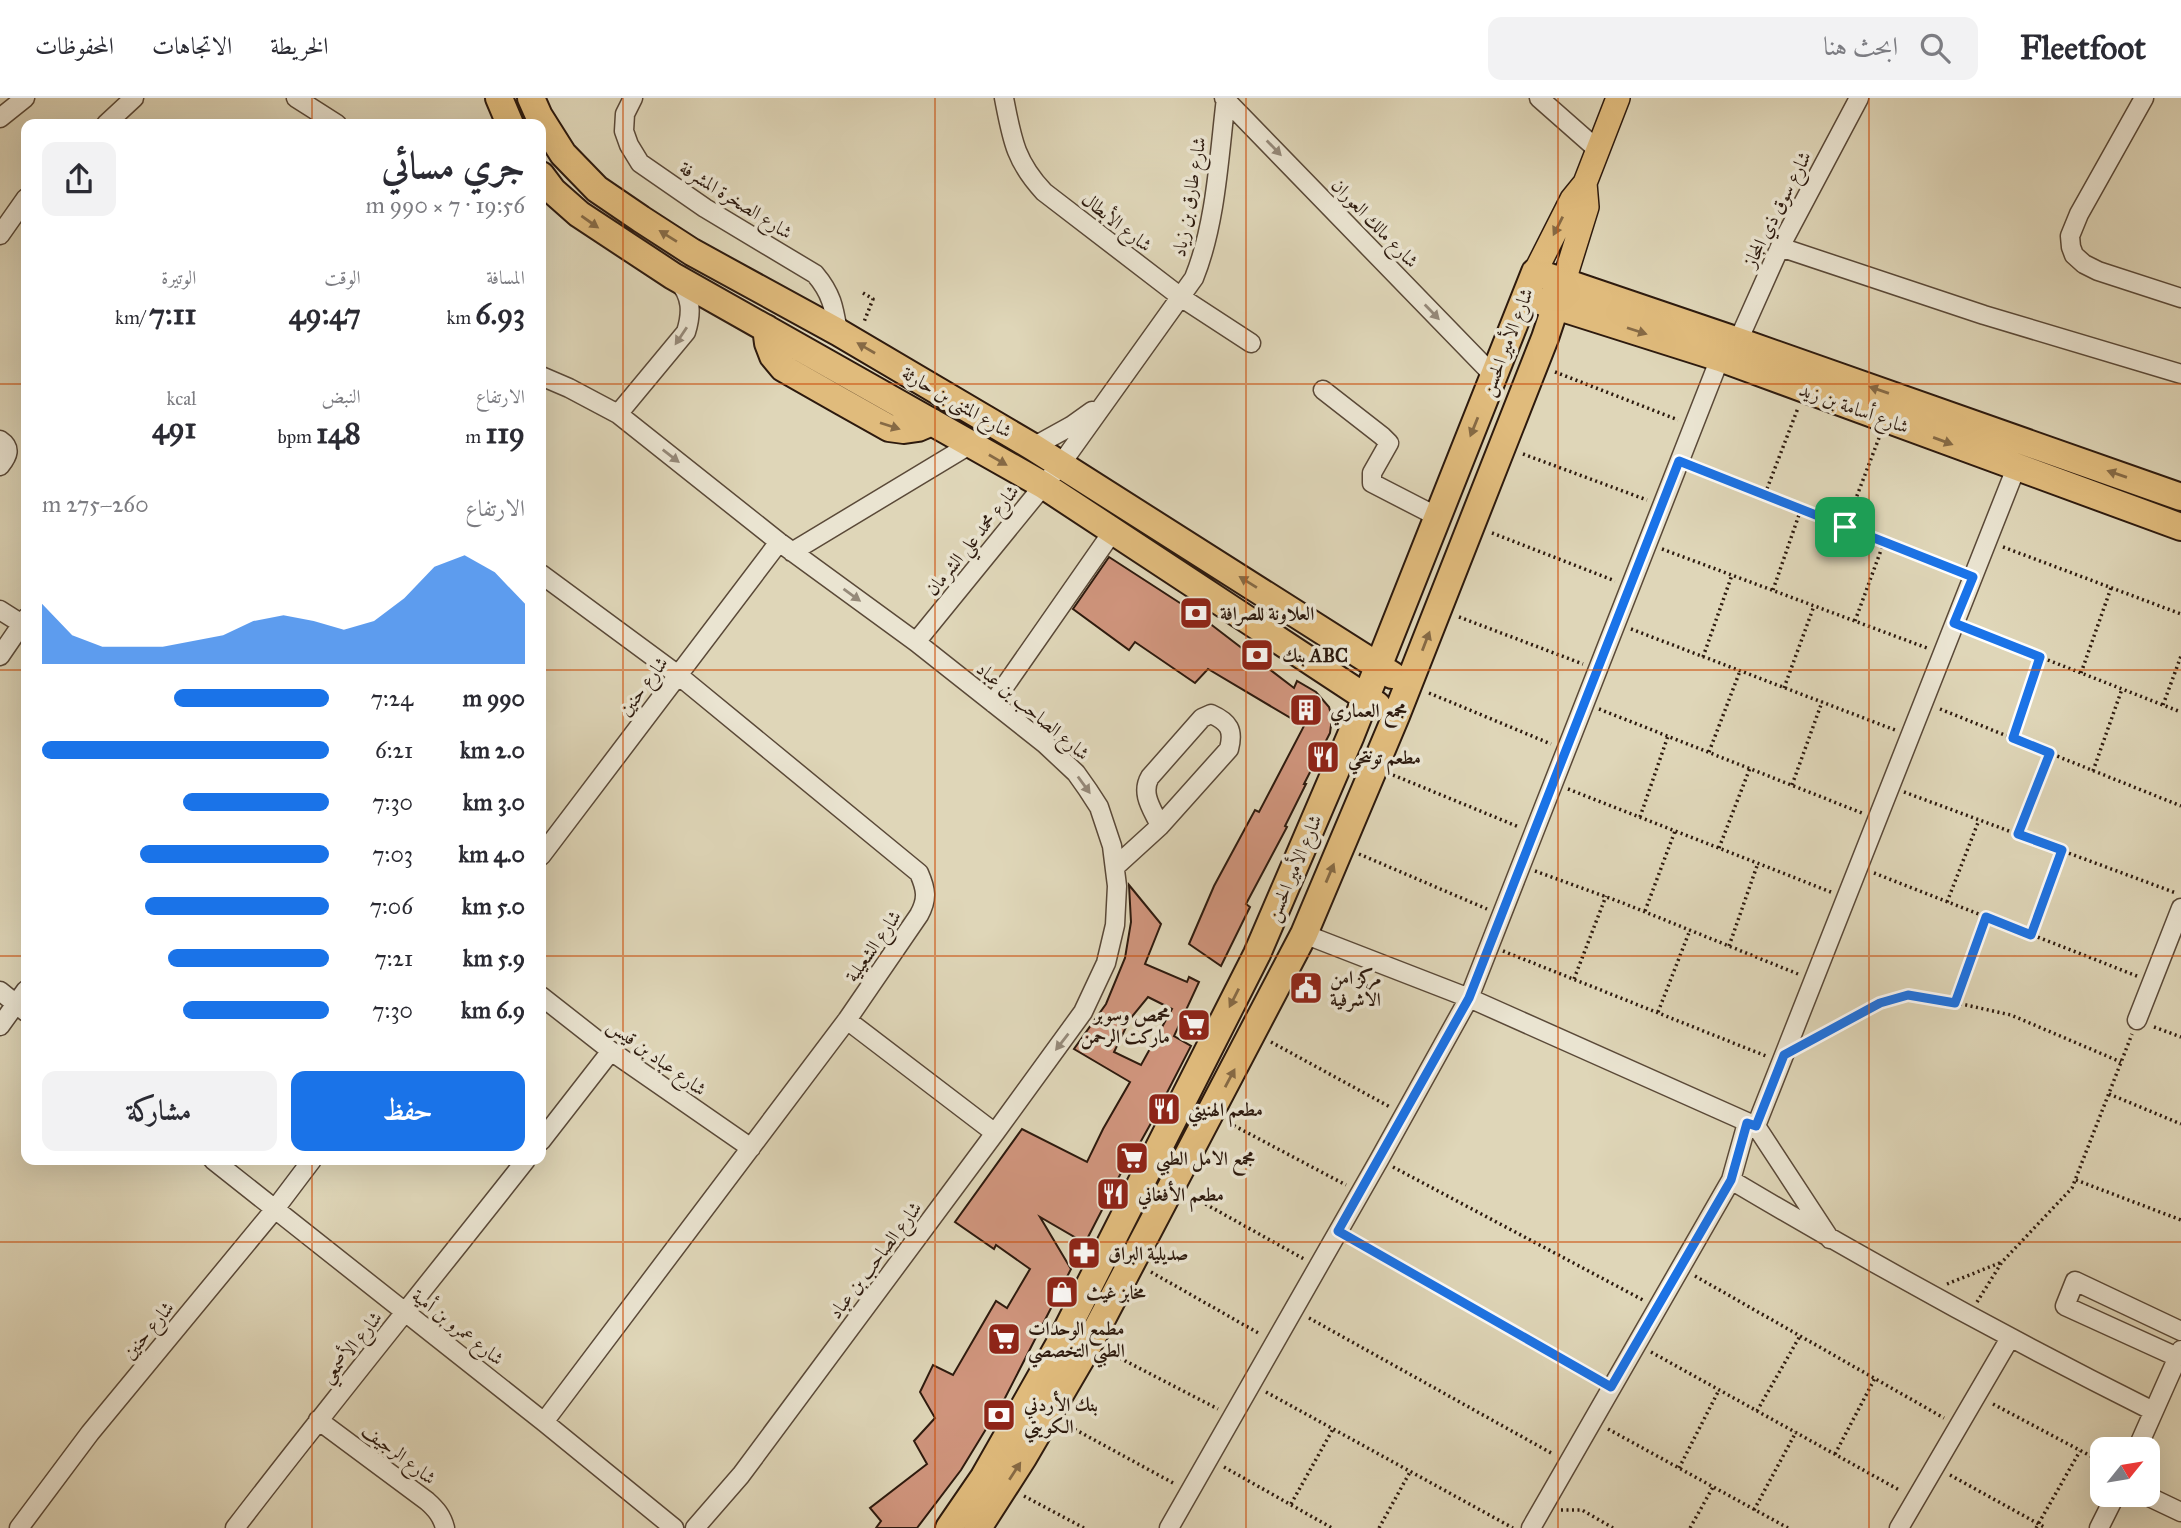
<!DOCTYPE html>
<html lang="ar">
<meta charset="utf-8">
<style>
body{margin:0;font-family:"IM FELL Great Primer",Amiri,serif;background:#f2f2f3;color:#2b2b33;direction:rtl;height:100vh;display:flex;flex-direction:column;font-size:26px;white-space:nowrap}
*{box-sizing:border-box;margin:0}
p{font-size:23px;color:#7c7c81}
.icon{flex:none;width:38px;height:38px;fill:none;stroke:currentColor;stroke-width:2;stroke-linecap:round;stroke-linejoin:round}
.map{position:relative;flex:1;overflow:hidden;direction:ltr}
.side{position:absolute;left:21px;top:21px;width:525px;height:1046px;display:flex;flex-direction:column;background:#fff;border-radius:14px;box-shadow:0 7px 28px #0002;direction:rtl}
.side>*{flex:none}
.needle{width:46px;rotate:60deg}
.tools{position:absolute;left:2090px;top:1339px;display:grid;gap:14px}
.tools a{display:grid;place-items:center;width:70px;height:70px;border-radius:14px;background:#fff;box-shadow:0 7px 28px #0002;font-size:35px}
.pin{position:absolute;display:grid;place-items:center;width:60px;height:60px;color:#fff;margin:-30px;border-radius:14px;box-shadow:0 4px 10px #0006}
.round{display:grid;place-items:center;flex:none;width:74px;height:74px;border-radius:14px;background:#f2f2f3}
.headline{display:flex;align-items:center;justify-content:space-between;height:119px;padding:0 21px}
h1{font-size:38px;font-weight:700;line-height:52px}
.metrics{display:grid;grid-template-columns:repeat(3,1fr);gap:10px;height:119px;padding:7px 21px}
.metrics div{display:grid;align-content:center}
.metrics b{font-size:30px;font-weight:700}
.metrics small{font-size:19px;font-weight:400}
.metrics p{font-size:19px}
.chart{height:196px;padding:14px 21px}
.chart p{display:flex;justify-content:space-between}
.chart svg{width:100%;height:126px;margin-top:7px;fill:#1a73e8;opacity:.7}
.cta{display:flex;gap:14px;margin-top:auto;padding:14px 21px}
.cta a{flex:1;height:80px;border-radius:14px;background:#1a73e8;color:#fff;font-size:28px;font-weight:700;line-height:80px;text-align:center}
.cta a+a{background:#f2f2f3;color:#2b2b33}
ul{padding:0 21px;list-style:none;font-size:23px}
li{display:grid;grid-template-columns:112px 84px 1fr;align-items:center;height:52px}
li i{height:18px;border-radius:9px;background:#1a73e8}
header{display:flex;align-items:center;gap:42px;box-sizing:border-box;height:98px;padding:0 35px;background:#fff;border-bottom:2px solid #e1e1e2}
header strong{font-size:33px}
nav{display:flex;gap:38px;margin-inline-start:auto;font-size:24px}
.search{width:490px;height:63px;background:#f2f2f3;display:flex;align-items:center;gap:18px;box-sizing:border-box;padding:0 24px;border-radius:14px;color:#7c7c81;font-size:26px}
.map>svg:first-child{display:block}
.building{fill:#d0957d;stroke:#2d1a0e;stroke-width:2;fill-rule:evenodd}
.lines{fill:none;stroke-linecap:round;stroke-linejoin:round}
.minor-casing{stroke:#5a4938;stroke-width:21}
.major-casing{stroke:#2d1a0e;stroke-width:26}
.highway-casing{stroke:#2d1a0e;stroke-width:30}
.path{stroke:#2d1a0e;stroke-width:3.5;stroke-dasharray:2 3.5;stroke-linecap:butt}
.minor{stroke:#eae4d1;stroke-width:18}
.major{stroke:#e0bb7c;stroke-width:23}
.highway{stroke:#e0bb7c;stroke-width:26}
.oneway{fill:#958979}
.oneway2{fill:#866a45}
.route-casing{stroke:#fff;stroke-width:14}
.route{stroke:#1a73e8;stroke-width:9}
.grid{fill:none;stroke:#cc500c;stroke-width:2;stroke-opacity:0.55}
.labels{text-anchor:middle;dominant-baseline:central;stroke-width:7;stroke-linejoin:round;paint-order:stroke}
.street-label{font-size:19px;fill:#2d1a0e;stroke:#eae4d1}
.poi-label{font-size:19px;font-weight:bold;fill:#2d1a0e;stroke:#eae4d1;text-anchor:start}
</style>
<header>
<strong>Fleetfoot</strong>
<div class="search"><svg class="icon" aria-label="search" viewBox="0 0 24 24"><circle cx="10" cy="10" r="6"/><path d="M15 15l6 6"/></svg>ابحث هنا</div>
<nav><a>الخريطة</a><a>الاتجاهات</a><a>المحفوظات</a></nav>
</header>
<div class="map">
<svg width="2181" height="1430" viewBox="0 0 2181 1430">
<rect width="100%" height="100%" fill="#dfd6b8"/>
<filter id="stains"><feTurbulence type="fractalNoise" baseFrequency=".00286" numOctaves="4"/><feColorMatrix values="0 0 0 0 .2 0 0 0 0 .09 0 0 0 0 .02 0 0 0 .5 -.17"/></filter>
<radialGradient id="worn" r=".72"><stop offset=".6" stop-color="#630" stop-opacity="0"/><stop offset="1" stop-color="#630" stop-opacity=".3"/></radialGradient>
<!-- building -->
<path class="building" d="M1109 459 1200 518 1294 590 1297 583 1316 594 1329 609 1332 620 1330 635 1304 686H1306L1285 728 1287 729 1246 806 1250 809 1221 868 1189 846 1214 788 1255 712 1259 714 1304 628 1208 571 1195 585 1135 544 1129 552 1073 511Z
M1129 787 1161 826 1145 866 1187 884 1189 879 1199 884 1174 938 1191 948 1155 1018 1126 1070 1124 1069 1085 1145 1040 1119 1071 1171 1005 1300 961 1372 917 1430H876L881 1423 870 1410 927 1366 914 1343 935 1320 920 1294 933 1267 953 1277 996 1203 1007 1210 1030 1171 996 1147 994 1151 955 1124 1022 1031 1087 1064 1103 1031 1130 984 1074 951 1106 906 1125 860 1131 824ZM1148 899 1172 911 1141 967 1114 954 1130 921Z"/>
<g class="lines">
<defs>
<path id="minor" d="M296 0 337 26
M633 0 625 16 624 33 629 47 640 65 705 110 815 176C832 196 834 210 838 234
M1004 0C1012 41 1015 63 1044 94L1182 200 1251 245
M1224 0 1494 278
M1539 0 1598 52
M2144 0 2079 116 2070 138 2071 149 2074 157 2084 166 2098 173 2181 200
M0 20 25 0
M106 26 134 0
M0 137 26 100
M1780 149 1984 217 2181 276
M1738 243 1780 149 1859 0
M541 278 569 290 618 316 779 444 916 544 1045 646 1076 675 1088 692 1099 709 1112 748 1117 788 1115 827 1106 865 1083 914 995 1035 741 1377 695 1430
M1323 292 1382 338 1389 345 1372 375V385L1438 419
M618 316 686 234C692 215 692 198 678 183
M0 342C12 350 8 358 0 368
M1033 349 1071 328 1092 313
M792 454 971 346
M541 476 678 577 919 775C926 791 928 801 919 817L847 922 544 1324
M0 512 22 526
M916 544 1061 366 1194 180C1216 126 1219 58 1226 0
M0 558 26 520
M993 605 1113 433
M541 758 779 444
M1115 769 1160 728 1229 651C1234 632 1229 624 1211 616L1202 620 1150 679C1140 696 1153 712 1160 728
M1304 836 1469 900 1756 1028 1830 1141
M0 893 26 914
M541 898 611 953 751 1050
M847 922 995 1035
M2137 922 2181 810
M0 928 26 892
M1756 1028 2016 370
M541 1043 611 953
M213 1062 544 1324 674 1430
M1731 1082C1869 1164 2009 1241 2153 1313
M2177 1259 2065 1208 2075 1183 2181 1233
M318 1322 427 1403C436 1411 442 1418 445 1430
M2137 1351 2181 1252
M2143 1396 2181 1414
M19 1430 90 1335 275 1111 312 1062
M235 1430C330 1306 429 1185 526 1062
M1169 1430 1379 1062 1469 900 1720 260
M1531 1430 1731 1082 1747 1025
M1899 1430 2010 1240
M2099 1430 2116 1396"/>
<path id="major" d="M1535 174 1572 101 1585 85 1618 0
M1564 183 1587 109 1585 85"/>
<path id="highway" d="M499 0 510 26
M531 0 539 18 563 56 597 91 641 121 692 154 838 234 1033 349 1392 577
M541 77 553 93 579 116 673 178 1043 387 1377 607
M1540 203 1720 260 2181 429
M766 230 768 245 773 258 783 270 841 303 889 330 904 332 918 330 932 324
M949 1430 984 1379 1060 1245 1257 856 1351 637 1535 174 1738 243 2181 399
M978 1430 1023 1360 1082 1259 1304 836 1396 618 1545 240 1564 183"/>
</defs>
<!-- minor casing -->
<use href="#minor" class="minor-casing"/>
<!-- major casing -->
<use href="#major" class="major-casing"/>
<!-- highway casing -->
<use href="#highway" class="highway-casing"/>
<!-- path -->
<path class="path" d="M863 195 873 201 864 224
M1555 274 1678 322
M1523 356 1647 402
M1695 369 1958 473
M1765 396 1798 310
M1845 429 1879 340
M1492 435 1615 483
M2003 449 2181 516
M1662 451 1927 550
M1773 492 1801 411
M1459 519 1583 566
M1855 523 1884 444
M1631 531 1895 632
M1971 532 2181 614
M1703 559 1732 477
M2081 575 2111 490
M1784 590 1814 508
M1429 595 1551 646
M2163 607 2181 558
M1599 611 1862 715
M1940 611 2181 708
M2013 640 2040 559
M1709 654 1740 573
M2093 673 2122 591
M1393 677 1519 729
M1792 687 1822 604
M1568 691 1831 794
M1904 694 2176 795
M1640 719 1668 638
M2018 736 2050 655
M1719 750 1750 670
M1359 756 1487 811
M1535 773 1623 805 1798 876
M1874 775 2137 878
M1947 804 1979 722
M1645 813 1675 733
M2032 836 2062 753
M1729 848 1758 765
M1503 853 1766 958
M1574 881 1606 798
M1955 905 1986 819
M1658 914 1690 832
M2154 929 2181 939
M1271 944 1390 1009
M1807 945 1879 905 1908 897 1966 907 2011 917 2121 964
M2109 996 2181 1026
M1229 1025 1346 1087
M1393 1069 1643 1202
M2076 1082 2181 1122
M1191 1098 1304 1161
M1351 1140 1597 1281
M1151 1174 1260 1236
M1695 1178 1944 1320
M1947 1186 2002 1164
M1977 1204 2002 1164 2072 1090 2132 936
M1309 1220 1553 1356
M1651 1254 1901 1393
M1110 1255 1218 1311
M1266 1294 1513 1430
M1993 1306 2102 1364
M1757 1313 1800 1238
M1065 1326 1175 1386
M1608 1331 1788 1430
M1835 1356 1875 1280
M1224 1369 1332 1430
M1679 1370 1719 1292
M1950 1377 2046 1430
M1024 1398 1084 1430
M1291 1406 1333 1331
M1561 1412H1582L1613 1430
M1754 1412 1796 1334
M1379 1430 1410 1374
M1690 1430 1713 1389
M2036 1430 2080 1353"/>
<!-- minor -->
<use href="#minor" class="minor"/>
<!-- major -->
<use href="#major" class="major"/>
<!-- highway -->
<use href="#highway" class="highway"/>
</g>
<!-- one-way arrows -->
<defs><path id="oneway-solid" d="M-6-.8H1V-3.2L6.5 0L1 3.2V.8H-6Z" transform="scale(1.75)"/></defs>
<g class="oneway">
<use href="#oneway-solid" transform="translate(1274 50) rotate(46)"/>
<use href="#oneway-solid" transform="translate(1432 214) rotate(46)"/>
<use href="#oneway-solid" transform="translate(681 238) rotate(124)"/>
<use href="#oneway-solid" transform="translate(671 358) rotate(38)"/>
<use href="#oneway-solid" transform="translate(852 497) rotate(36)"/>
<use href="#oneway-solid" transform="translate(1084 687) rotate(54)"/>
<use href="#oneway-solid" transform="translate(1062 944) rotate(128)"/>
</g>
<g class="oneway2">
<use href="#oneway-solid" transform="translate(590 124) rotate(35)"/>
<use href="#oneway-solid" transform="translate(1558 128) rotate(117)"/>
<use href="#oneway-solid" transform="translate(668 138) rotate(-148)"/>
<use href="#oneway-solid" transform="translate(1637 233) rotate(18)"/>
<use href="#oneway-solid" transform="translate(866 250) rotate(-150)"/>
<use href="#oneway-solid" transform="translate(1879 292) rotate(-161)"/>
<use href="#oneway-solid" transform="translate(890 328) rotate(18)"/>
<use href="#oneway-solid" transform="translate(1474 329) rotate(112)"/>
<use href="#oneway-solid" transform="translate(1943 343) rotate(20)"/>
<use href="#oneway-solid" transform="translate(998 362) rotate(30)"/>
<use href="#oneway-solid" transform="translate(2117 376) rotate(-161)"/>
<use href="#oneway-solid" transform="translate(1248 484) rotate(-148)"/>
<use href="#oneway-solid" transform="translate(1426 543) rotate(-69)"/>
<use href="#oneway-solid" transform="translate(1330 775) rotate(-67)"/>
<use href="#oneway-solid" transform="translate(1234 900) rotate(117)"/>
<use href="#oneway-solid" transform="translate(1230 980) rotate(-62)"/>
<use href="#oneway-solid" transform="translate(1015 1373) rotate(-57)"/>
</g>
<g class="lines">
<defs>
<path id="route" d="M1679 363 1973 479 1954 525 2040 559 2013 640 2050 655 2018 736 2062 752 2031 837 1986 819 1955 905 1908 897 1880 905 1784 957 1756 1028 1747 1025 1731 1082 1611 1289 1338 1133 1469 900Z"/>
</defs>
<!-- route casing -->
<use href="#route" class="route-casing"/>
<!-- route -->
<use href="#route" class="route"/>
</g>
<!-- grid -->
<path class="grid" d="M312 0V26M623 0V1430M935 0V1430M1246 0V1430M1558 0V1430M1869 0V1430M0 286H26M541 286H2181M0 572H26M541 572H2181M0 858H26M541 858H2181M312 1062V1430M0 1144H2181"/>
<!-- icons -->
<defs>
<symbol id="bank-square" viewBox="-11 -11 22 22"><rect x="-9" y="-9" width="18" height="18" rx="4" fill="#8f2418" stroke="#eae4d1"/><path d="M-6-4H6V4H-6ZM0-2.3a2.3 2.3 0 1 0 0 4.6a2.3 2.3 0 1 0 0-4.6Z" fill="#fff"/></symbol>
<symbol id="building-square" viewBox="-11 -11 22 22"><rect x="-9" y="-9" width="18" height="18" rx="4" fill="#8f2418" stroke="#eae4d1"/><path d="M-4-6H4V6H1V3H-1V6H-4ZM-2.5-4.3h1.7v1.8h-1.7ZM.8-4.3h1.7v1.8H.8ZM-2.5-1h1.7V.8h-1.7ZM.8-1h1.7V.8H.8Z" fill="#fff"/></symbol>
<symbol id="restaurant-square" viewBox="-11 -11 22 22"><rect x="-9" y="-9" width="18" height="18" rx="4" fill="#8f2418" stroke="#eae4d1"/><path d="M-5-6h1v4h1v-4h1v4h1v-4h1v5L-1.5 .5V6h-2V.5L-5-1ZM5-6V6H3V1.5H1.5Q1.5-4 5-6Z" fill="#fff"/></symbol>
<symbol id="civic-square" viewBox="-11 -11 22 22"><rect x="-9" y="-9" width="18" height="18" rx="4" fill="#8f2418" stroke="#eae4d1"/><path d="M-.6-6.5H3V-4.5H.6V-3L4-1V1h2V6H-6V1h2V-1L-.6-3ZM-1.2 2.5V6h2.4V2.5Z" fill="#fff"/></symbol>
<symbol id="supermarket-square" viewBox="-11 -11 22 22"><rect x="-9" y="-9" width="18" height="18" rx="4" fill="#8f2418" stroke="#eae4d1"/><path d="M-6-5.5h2.5l.6 2H6L4.5 2H-2.5L-4.4-4H-6ZM-1.5 3.2a1.3 1.3 0 1 0 .1 0ZM3 3.2a1.3 1.3 0 1 0 .1 0Z" fill="#fff"/></symbol>
<symbol id="pharmacy-square" viewBox="-11 -11 22 22"><rect x="-9" y="-9" width="18" height="18" rx="4" fill="#8f2418" stroke="#eae4d1"/><path d="M-2-6h4v4h4v4h-4v4h-4v-4h-4v-4h4Z" fill="#fff"/></symbol>
<symbol id="shop-square" viewBox="-11 -11 22 22"><rect x="-9" y="-9" width="18" height="18" rx="4" fill="#8f2418" stroke="#eae4d1"/><path d="M-5-2.5h2.3a2.7 3.5 0 0 1 5.4 0H5L5.5 6h-11ZM-1.5-2.5h3a1.5 2.3 0 0 0-3 0Z" fill="#fff"/></symbol>
</defs>
<g fill-rule="evenodd">
<use href="#bank-square" x="1177" y="496" width="38" height="38"/>
<use href="#bank-square" x="1238" y="538" width="38" height="38"/>
<use href="#building-square" x="1287" y="593" width="38" height="38"/>
<use href="#restaurant-square" x="1304" y="640" width="38" height="38"/>
<use href="#civic-square" x="1287" y="871" width="38" height="38"/>
<use href="#supermarket-square" x="1175" y="908" width="38" height="38"/>
<use href="#restaurant-square" x="1145" y="992" width="38" height="38"/>
<use href="#supermarket-square" x="1113" y="1041" width="38" height="38"/>
<use href="#restaurant-square" x="1094" y="1077" width="38" height="38"/>
<use href="#pharmacy-square" x="1065" y="1136" width="38" height="38"/>
<use href="#shop-square" x="1043" y="1175" width="38" height="38"/>
<use href="#supermarket-square" x="985" y="1222" width="38" height="38"/>
<use href="#bank-square" x="980" y="1298" width="38" height="38"/>
</g>
<g class="labels">
<!-- street labels -->
<g class="street-label">
<text transform="translate(1189 99) rotate(-80)">شارع طارق بن زياد</text>
<text transform="translate(736 102) rotate(32)">شارع الصخرة المشرفة</text>
<text transform="translate(1777 111) rotate(-63)">شارع سوق ذي المجاز</text>
<text transform="translate(1117 124) rotate(38)">شارع الأبطال</text>
<text transform="translate(1375 125) rotate(46)">شارع مالك العوران</text>
<text transform="translate(1507 244) rotate(-69)">شارع الأمير الحسن</text>
<text transform="translate(957 304) rotate(30)">شارع المثنى بن حارثة</text>
<text transform="translate(1854 310) rotate(20)">شارع أسامة بن زيد</text>
<text transform="translate(972 442) rotate(-51)">شارع محمد علي الشرمان</text>
<text transform="translate(643 588) rotate(-53)">شارع حنين</text>
<text transform="translate(1033 613) rotate(40)">شارع الصاحب بن عباد</text>
<text transform="translate(1294 770) rotate(-67)">شارع الأمير الحسن</text>
<text transform="translate(873 848) rotate(-55)">شارع الشعيلية</text>
<text transform="translate(657 959) rotate(36)">شارع عباد بن قيس</text>
<text transform="translate(875 1162) rotate(-53)">شارع الصاحب بن عباد</text>
<text transform="translate(458 1229) rotate(38)">شارع عمرو بن أمية</text>
<text transform="translate(148 1232) rotate(-50)">شارع حنين</text>
<text transform="translate(351 1249) rotate(-51)">شارع الأصمعي</text>
<text transform="translate(399 1356) rotate(37)">شارع الرجيف</text>
</g>
<!-- poi labels -->
<g class="poi-label">
<text x="1220" y="515">العلاونة للصرافة</text>
<text x="1282" y="557">بنك ABC</text>
<text x="1330" y="612">مجمع العماري</text>
<text x="1348" y="659">مطعم تونتحي</text>
<text x="1330" y="879">مركز امن<tspan x="1330" dy="22">الاشرفية</tspan></text>
<text x="1170" y="916" text-anchor="end">محمص وسوبر<tspan x="1170" dy="22">ماركت الرحمن</tspan></text>
<text x="1188" y="1011">مطعم الهنيني</text>
<text x="1156" y="1060">مجمع الامل الطبي</text>
<text x="1138" y="1096">مطعم الأفغاني</text>
<text x="1108" y="1155">صديلية البراق</text>
<text x="1086" y="1194">مخابز غيث</text>
<text x="1028" y="1230">مطمع الوحدات<tspan x="1028" dy="22">الطبي التخصصي</tspan></text>
<text x="1024" y="1306">بنك الأردني<tspan x="1024" dy="22">الكويتي</tspan></text>
</g>
</g>
<rect width="100%" height="100%" filter="url(#stains)"/>
<rect width="100%" height="100%" fill="url(#worn)"/>
</svg>
<div class="tools">
<a><svg class="needle" viewBox="-14 -14 28 28"><path d="M0-13l5 13h-10z" fill="#e53935"/><path d="M0 13l5-13h-10z" fill="#7c7c81"/></svg></a>
</div>
<div class="pin" style="left:1845px;top:429px;background:#1e9e55"><svg class="icon" aria-label="arrive" viewBox="0 0 24 24"><path d="M6 21V4h12l-3 4 3 4H6"/></svg></div>
<section class="side">
<div class="headline"><div><h1>جري مسائي</h1><p>19:56 · 7 × 990 m</p></div><a class="round"><svg class="icon" aria-label="share" viewBox="0 0 24 24"><path d="M12 15V3M7 8l5-5 5 5M5 13v7h14v-7"/></svg></a></div>
<div class="metrics">
<div><p>المسافة</p><b>6.93<small> km</small></b></div>
<div><p>الوقت</p><b>49:47</b></div>
<div><p>الوتيرة</p><b>7:11<small> /km</small></b></div>
</div>
<div class="metrics">
<div><p>الارتفاع</p><b>119<small> m</small></b></div>
<div><p>النبض</p><b>148<small> bpm</small></b></div>
<div><p>kcal</p><b>491</b></div>
</div>
<div class="chart"><p><span>الارتفاع</span>260–275 m</p>
<svg viewBox="0 0 160 44" preserveAspectRatio="none"><path d="M0 44V23L10 34L20 38L30 38L40 38L50 36L60 34L70 29L80 27L90 29L100 32L110 29L120 21L130 10L140 6L150 12L160 23V44z"/></svg>
</div>
<ul>
<li><b>990 m</b>7:24<i style="width:54%"></i></li>
<li><b>2.0 km</b>6:21<i style="width:100%"></i></li>
<li><b>3.0 km</b>7:30<i style="width:51%"></i></li>
<li><b>4.0 km</b>7:03<i style="width:66%"></i></li>
<li><b>5.0 km</b>7:06<i style="width:64%"></i></li>
<li><b>5.9 km</b>7:21<i style="width:56%"></i></li>
<li><b>6.9 km</b>7:30<i style="width:51%"></i></li>
</ul>
<div class="cta"><a>حفظ</a><a>مشاركة</a></div>
</section>
</div>
